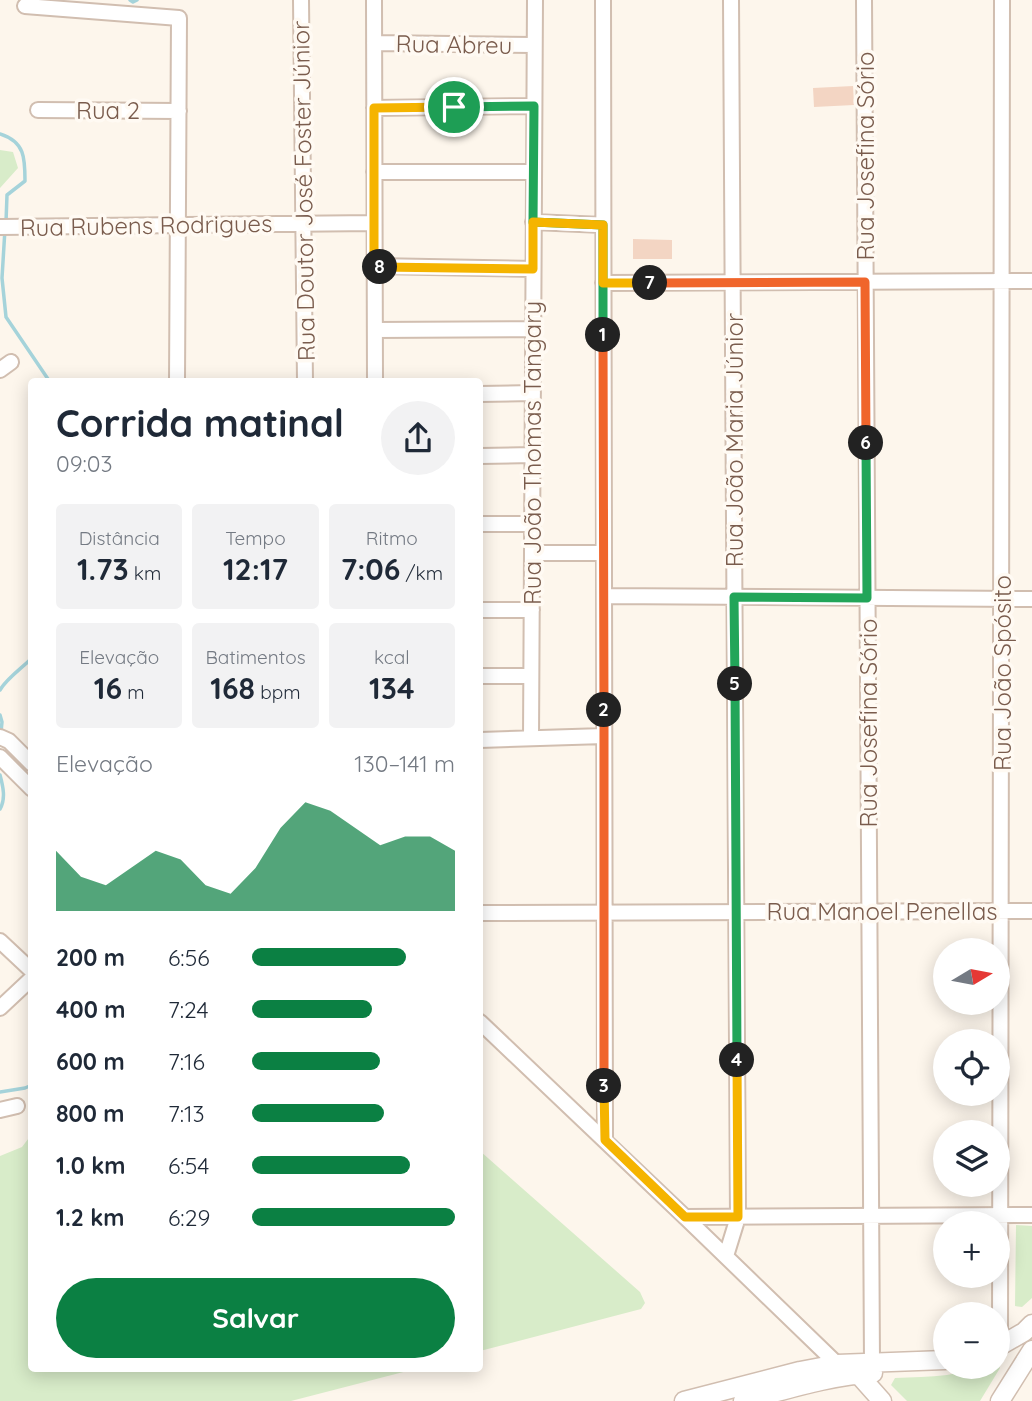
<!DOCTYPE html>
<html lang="pt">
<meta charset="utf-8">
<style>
body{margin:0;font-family:Quicksand,sans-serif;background:#f2f2f3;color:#1f2937;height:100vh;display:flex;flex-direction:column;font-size:26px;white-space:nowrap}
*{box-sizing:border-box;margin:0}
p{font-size:23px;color:#747a83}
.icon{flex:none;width:38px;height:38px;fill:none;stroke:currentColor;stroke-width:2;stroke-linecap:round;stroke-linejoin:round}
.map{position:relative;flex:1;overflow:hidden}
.panel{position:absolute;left:28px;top:378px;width:455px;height:994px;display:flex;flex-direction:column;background:#fff;border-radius:7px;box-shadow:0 4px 18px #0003}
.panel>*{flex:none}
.needle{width:46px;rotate:80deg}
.buttons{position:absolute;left:933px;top:938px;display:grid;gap:14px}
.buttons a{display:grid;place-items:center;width:77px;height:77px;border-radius:50%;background:#fff;box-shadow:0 4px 18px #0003;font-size:35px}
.pin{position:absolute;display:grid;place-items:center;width:60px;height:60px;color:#fff;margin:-30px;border:4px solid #fff;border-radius:50%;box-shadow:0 2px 7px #0007}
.km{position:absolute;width:35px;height:35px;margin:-18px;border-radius:50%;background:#222;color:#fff;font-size:19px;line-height:35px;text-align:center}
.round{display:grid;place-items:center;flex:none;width:74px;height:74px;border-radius:37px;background:#f2f2f3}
.summary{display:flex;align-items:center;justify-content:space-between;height:119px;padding:0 28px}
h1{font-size:38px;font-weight:700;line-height:52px}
.metrics{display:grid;grid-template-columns:repeat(3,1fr);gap:10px;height:119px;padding:7px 28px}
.metrics div{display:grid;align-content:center;border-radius:7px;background:#f2f2f3;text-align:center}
.metrics b{font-size:30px;font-weight:700}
.metrics small{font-size:19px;font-weight:400}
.metrics p{font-size:19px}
.chart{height:196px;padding:14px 28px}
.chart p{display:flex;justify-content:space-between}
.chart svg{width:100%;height:126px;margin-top:7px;fill:#0b8043;opacity:.7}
.cta{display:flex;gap:14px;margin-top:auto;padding:14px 28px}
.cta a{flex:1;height:80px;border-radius:42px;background:#0b8043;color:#fff;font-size:28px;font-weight:700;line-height:80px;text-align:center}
ul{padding:0 28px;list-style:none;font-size:23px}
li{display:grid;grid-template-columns:112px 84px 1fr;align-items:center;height:52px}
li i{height:18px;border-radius:9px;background:#0b8043}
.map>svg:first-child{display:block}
.green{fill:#d8ecc9}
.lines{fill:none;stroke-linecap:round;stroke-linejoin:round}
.stream{stroke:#a5d3da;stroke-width:3.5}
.building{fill:#f3d5c3}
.minor-casing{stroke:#d1beb0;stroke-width:18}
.tertiary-casing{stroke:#d1beb0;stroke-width:21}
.minor{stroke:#fff;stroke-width:14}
.tertiary{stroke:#fff;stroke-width:18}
.split-1-casing{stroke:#fff;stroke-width:14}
.split-2-casing{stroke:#fff;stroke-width:14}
.split-3-casing{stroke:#fff;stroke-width:14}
.split-4-casing{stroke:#fff;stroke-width:14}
.split-5-casing{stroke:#fff;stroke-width:14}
.split-6-casing{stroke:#fff;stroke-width:14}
.split-7-casing{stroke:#fff;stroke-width:14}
.split-8-casing{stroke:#fff;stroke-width:14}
.split-9-casing{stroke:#fff;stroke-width:14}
.split-1{stroke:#22a559;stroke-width:9}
.split-2{stroke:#f0652b;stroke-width:9}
.split-3{stroke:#f0652b;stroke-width:9}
.split-4{stroke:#f5b400;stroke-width:9}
.split-5{stroke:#22a559;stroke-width:9}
.split-6{stroke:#22a559;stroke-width:9}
.split-7{stroke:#f0652b;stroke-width:9}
.split-8{stroke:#f5b400;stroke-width:9}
.split-9{stroke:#f5b400;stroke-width:9}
.labels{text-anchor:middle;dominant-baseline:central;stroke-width:7;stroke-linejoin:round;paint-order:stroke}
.street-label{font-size:24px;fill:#7a5c4d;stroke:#fffaf3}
</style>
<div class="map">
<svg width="1032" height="1401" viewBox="0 0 1032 1401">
<rect width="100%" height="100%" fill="#fdf6ec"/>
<!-- green -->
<path class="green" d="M0 150 13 152 18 168 0 188Z
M31 1135 32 1368 415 1369 291 1401H0V1156L22 1147Z
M480 1151 640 1292 645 1303 641 1309 480 1351Z
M1016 1225 1032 1226V1298L1022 1307 1015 1306Z
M998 1365 1000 1368 980 1401H907L891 1385 895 1378C912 1377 930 1377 947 1375 964 1372 980 1367 998 1367Z"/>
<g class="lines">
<!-- stream -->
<path class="stream" d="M130 0 133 2 137 0
M0 134C25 142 25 158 25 181L7 195 6 222
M5 229 2 278 6 317 50 382
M0 690C7 678 22 668 32 658
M0 715 2 722 1 732
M0 775C3 786 6 799 0 809
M0 1092 25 1088 32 1085"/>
</g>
<!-- building -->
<path class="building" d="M853 86 854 105 814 107 813 88Z
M633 239 672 240V259H633Z"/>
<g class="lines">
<defs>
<path id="minor" d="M301 0 305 382
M374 0 375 382
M603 0 605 1140
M864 0 872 1362
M25 6 179 18 177 382
M374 43 534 45
M374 108 534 106
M38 110 179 111
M374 172H534
M533 222 603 225
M0 227 374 223
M375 266 533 269
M603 283 1032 281
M375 330 533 329
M0 370 11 362
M480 394 533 393
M480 456 532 455
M480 524H532
M532 553H604
M604 596 1032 599
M480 610H532
M480 676H531
M0 737 9 741 32 764
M531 738 535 0
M480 740 604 736
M0 757 32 789
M480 913 1032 911
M0 941 32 971
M0 1008 32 978
M480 1022 685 1217 837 1364
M0 1110 17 1106
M685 1217 1032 1215
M726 1256 738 1217 731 0
M1000 1346 1002 0"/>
<path id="tertiary" d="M998 1347 1024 1332 1032 1324
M858 1374 882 1401
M684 1401 800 1371 837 1364 945 1360
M743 1401C786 1390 829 1376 873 1373
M1000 1401 1032 1350"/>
</defs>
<!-- minor casing -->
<use href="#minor" class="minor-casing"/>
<!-- tertiary casing -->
<use href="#tertiary" class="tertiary-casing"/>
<!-- minor -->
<use href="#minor" class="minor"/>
<!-- tertiary -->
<use href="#tertiary" class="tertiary"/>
</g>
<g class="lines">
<defs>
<path id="split-1" d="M454 107 534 106 533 222 603 225V335"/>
<path id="split-2" d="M603 335 604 710"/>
<path id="split-3" d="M604 710V1086"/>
<path id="split-4" d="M604 1086 605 1140 685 1217H738L737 1060"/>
<path id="split-5" d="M735 684 737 1060"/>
<path id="split-6" d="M735 684 734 597 867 598 866 443"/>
<path id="split-7" d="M650 283 865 282 866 443"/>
<path id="split-8" d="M380 267 533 269V222L603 225V283H650"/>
<path id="split-9" d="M380 267H374V108L454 107"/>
</defs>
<!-- split-1 casing -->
<use href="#split-1" class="split-1-casing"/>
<!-- split-2 casing -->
<use href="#split-2" class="split-2-casing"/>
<!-- split-3 casing -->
<use href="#split-3" class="split-3-casing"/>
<!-- split-4 casing -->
<use href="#split-4" class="split-4-casing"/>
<!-- split-5 casing -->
<use href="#split-5" class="split-5-casing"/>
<!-- split-6 casing -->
<use href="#split-6" class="split-6-casing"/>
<!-- split-7 casing -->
<use href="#split-7" class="split-7-casing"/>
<!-- split-8 casing -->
<use href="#split-8" class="split-8-casing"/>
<!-- split-9 casing -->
<use href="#split-9" class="split-9-casing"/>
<!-- split-1 -->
<use href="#split-1" class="split-1"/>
<!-- split-2 -->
<use href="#split-2" class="split-2"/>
<!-- split-3 -->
<use href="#split-3" class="split-3"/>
<!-- split-4 -->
<use href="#split-4" class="split-4"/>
<!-- split-5 -->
<use href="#split-5" class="split-5"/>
<!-- split-6 -->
<use href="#split-6" class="split-6"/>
<!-- split-7 -->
<use href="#split-7" class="split-7"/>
<!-- split-8 -->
<use href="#split-8" class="split-8"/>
<!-- split-9 -->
<use href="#split-9" class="split-9"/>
</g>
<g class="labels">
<!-- street labels -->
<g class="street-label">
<text transform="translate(454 44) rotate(1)">Rua Abreu</text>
<text x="108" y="110">Rua 2</text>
<text transform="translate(865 156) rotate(-90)">Rua Josefina Sório</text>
<text transform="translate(303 191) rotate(-91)">Rua Doutor José Foster Júnior</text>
<text transform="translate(146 225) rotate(-1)">Rua Rubens Rodrigues</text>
<text transform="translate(734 440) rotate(-90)">Rua João Maria Júnior</text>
<text transform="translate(532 453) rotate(-90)">Rua João Thomas Tangary</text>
<text transform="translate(1002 673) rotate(-90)">Rua João Spósito</text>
<text transform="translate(868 723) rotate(-90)">Rua Josefina Sório</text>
<text x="882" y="911">Rua Manoel Penellas</text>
</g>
</g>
</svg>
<div class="buttons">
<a><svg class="needle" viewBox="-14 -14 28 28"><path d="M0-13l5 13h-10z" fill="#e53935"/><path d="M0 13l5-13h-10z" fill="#747a83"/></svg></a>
<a><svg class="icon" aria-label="locate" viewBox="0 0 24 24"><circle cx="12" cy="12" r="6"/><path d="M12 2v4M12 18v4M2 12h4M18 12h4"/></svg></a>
<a><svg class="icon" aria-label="layers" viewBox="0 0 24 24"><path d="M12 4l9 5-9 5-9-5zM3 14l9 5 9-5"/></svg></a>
<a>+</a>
<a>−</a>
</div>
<div class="pin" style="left:454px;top:107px;background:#1e9e55"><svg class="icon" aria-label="arrive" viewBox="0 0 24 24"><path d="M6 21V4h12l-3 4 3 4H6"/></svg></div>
<b class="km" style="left:603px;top:335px">1</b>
<b class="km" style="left:604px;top:710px">2</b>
<b class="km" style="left:604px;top:1086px">3</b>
<b class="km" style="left:737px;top:1060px">4</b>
<b class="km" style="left:735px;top:684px">5</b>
<b class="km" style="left:866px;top:443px">6</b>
<b class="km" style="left:650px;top:283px">7</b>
<b class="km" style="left:380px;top:267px">8</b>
<section class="panel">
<div class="summary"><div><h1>Corrida matinal</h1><p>09:03</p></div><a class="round"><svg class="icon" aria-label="share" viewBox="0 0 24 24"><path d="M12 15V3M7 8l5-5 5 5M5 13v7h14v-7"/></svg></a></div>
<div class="metrics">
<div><p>Distância</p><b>1.73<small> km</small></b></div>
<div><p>Tempo</p><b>12:17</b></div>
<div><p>Ritmo</p><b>7:06<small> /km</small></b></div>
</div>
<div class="metrics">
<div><p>Elevação</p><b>16<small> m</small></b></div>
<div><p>Batimentos</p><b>168<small> bpm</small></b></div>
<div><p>kcal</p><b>134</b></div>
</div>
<div class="chart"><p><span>Elevação</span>130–141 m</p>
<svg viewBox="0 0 160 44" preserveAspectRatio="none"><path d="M0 44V23L10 32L20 35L30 29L40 23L50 26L60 35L70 38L80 29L90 15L100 6L110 9L120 15L130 21L140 18L150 18L160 23V44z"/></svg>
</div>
<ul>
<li><b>200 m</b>6:56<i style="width:76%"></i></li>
<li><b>400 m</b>7:24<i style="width:59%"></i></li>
<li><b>600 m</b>7:16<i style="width:63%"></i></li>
<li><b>800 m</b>7:13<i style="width:65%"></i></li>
<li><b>1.0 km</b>6:54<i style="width:78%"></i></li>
<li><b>1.2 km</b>6:29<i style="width:100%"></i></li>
</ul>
<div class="cta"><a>Salvar</a></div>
</section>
</div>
